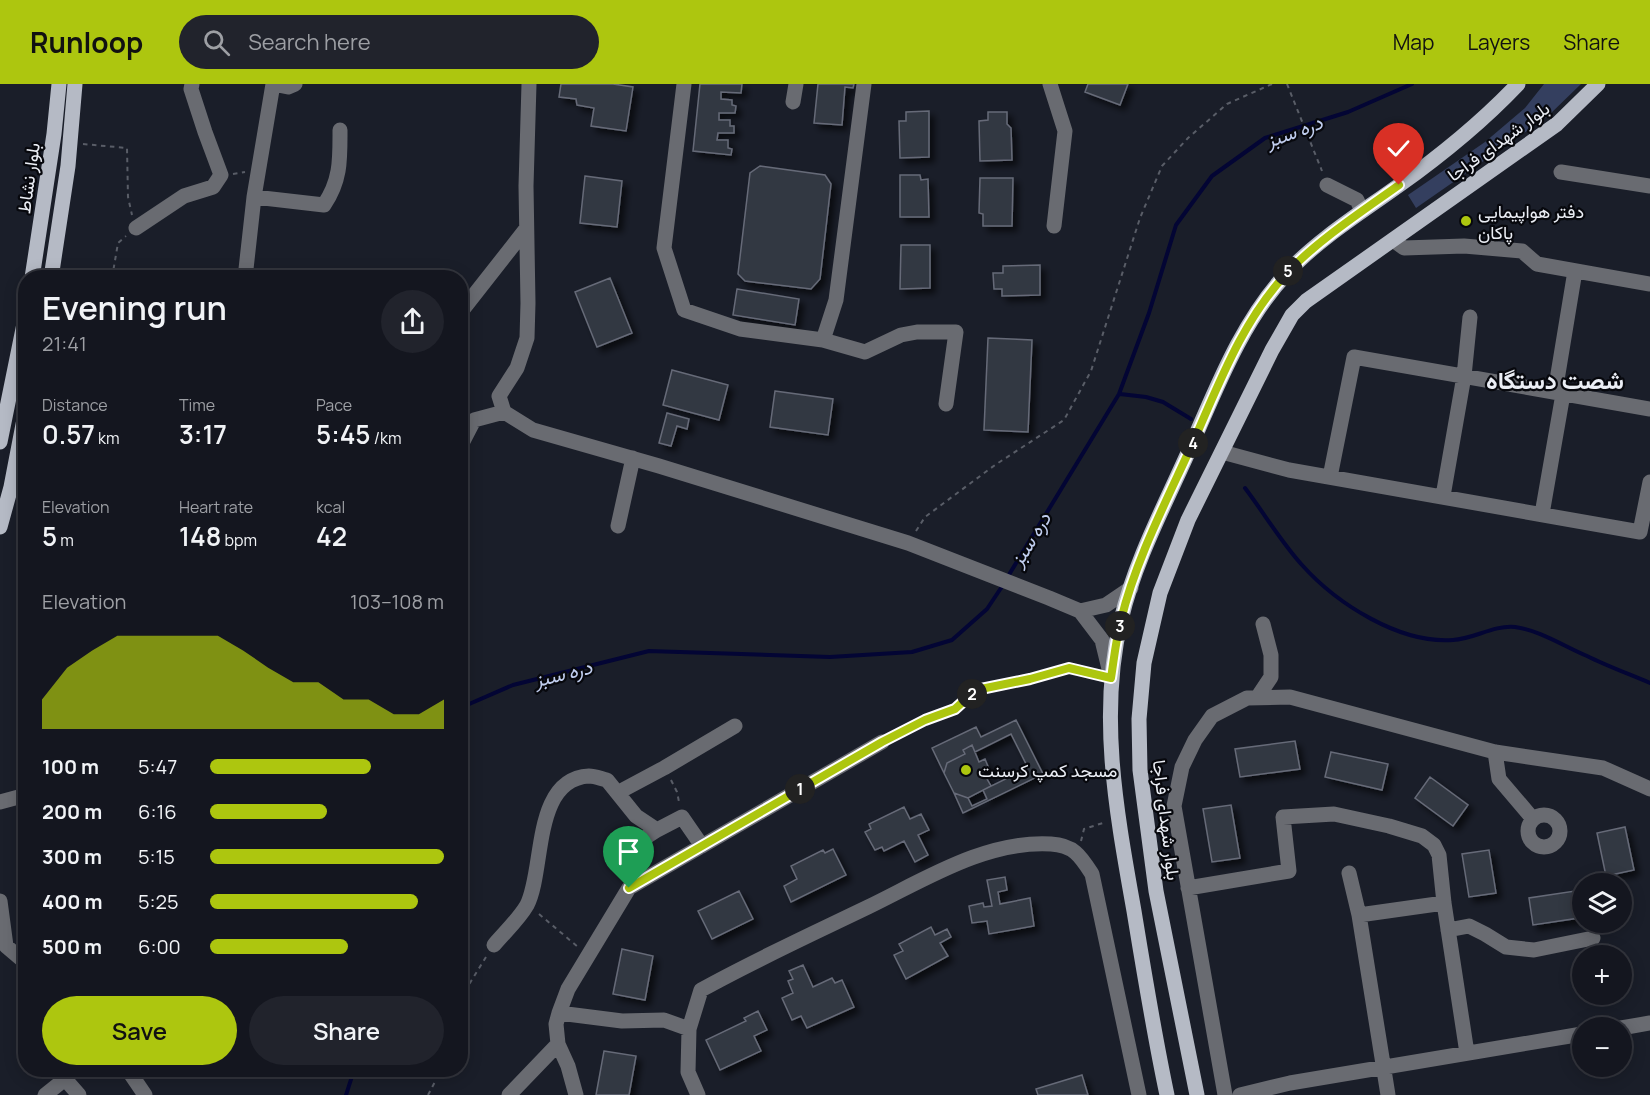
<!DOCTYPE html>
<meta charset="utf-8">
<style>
body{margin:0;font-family:Manrope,Vazirmatn,sans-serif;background:#21232c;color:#f1f3f6;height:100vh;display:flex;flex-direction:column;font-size:22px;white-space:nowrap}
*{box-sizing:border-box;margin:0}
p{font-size:20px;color:#9d9fa4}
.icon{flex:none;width:33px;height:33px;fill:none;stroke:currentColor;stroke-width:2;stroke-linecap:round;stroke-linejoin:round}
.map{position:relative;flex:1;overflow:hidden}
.panel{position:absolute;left:18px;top:186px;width:450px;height:807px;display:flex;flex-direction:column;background:#14161f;border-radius:24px;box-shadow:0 3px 15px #0003,0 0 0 2px #33353d}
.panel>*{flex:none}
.tools{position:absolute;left:1572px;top:789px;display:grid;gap:12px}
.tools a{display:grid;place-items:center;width:60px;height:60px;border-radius:50%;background:#14161f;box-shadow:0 3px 15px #0003,0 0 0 2px #33353d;font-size:30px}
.pin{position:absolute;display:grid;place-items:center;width:51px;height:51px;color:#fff;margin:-62px -26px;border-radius:50% 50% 50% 0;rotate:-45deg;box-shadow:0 0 6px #0007}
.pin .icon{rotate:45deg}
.km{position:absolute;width:30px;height:30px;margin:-15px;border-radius:50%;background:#222;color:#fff;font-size:16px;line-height:30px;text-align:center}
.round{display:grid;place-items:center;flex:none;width:63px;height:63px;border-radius:32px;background:#21232c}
.overview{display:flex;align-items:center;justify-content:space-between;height:102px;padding:0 24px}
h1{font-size:33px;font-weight:600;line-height:45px}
.stats{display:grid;grid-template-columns:repeat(3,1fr);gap:9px;height:102px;padding:6px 24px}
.stats div{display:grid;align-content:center}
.stats b{font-size:26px;font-weight:600}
.stats small{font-size:16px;font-weight:400}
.stats p{font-size:16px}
.chart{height:168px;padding:12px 24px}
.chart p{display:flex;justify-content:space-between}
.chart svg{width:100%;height:108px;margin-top:6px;fill:#adc60f;opacity:.7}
.button{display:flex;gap:12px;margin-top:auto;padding:12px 24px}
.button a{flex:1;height:69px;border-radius:36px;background:#adc60f;color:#111;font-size:24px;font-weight:600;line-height:69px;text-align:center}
.button a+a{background:#21232c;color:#f1f3f6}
ul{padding:0 24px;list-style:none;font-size:20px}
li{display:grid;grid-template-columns:96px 72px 1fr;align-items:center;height:45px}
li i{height:15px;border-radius:8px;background:#adc60f}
header{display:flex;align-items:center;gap:36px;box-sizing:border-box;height:84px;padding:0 30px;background:#adc60f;color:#111}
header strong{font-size:28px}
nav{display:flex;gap:33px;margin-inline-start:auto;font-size:21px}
.search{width:420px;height:54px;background:#21232c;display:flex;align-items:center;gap:15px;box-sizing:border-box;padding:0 21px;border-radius:33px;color:#9d9fa4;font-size:22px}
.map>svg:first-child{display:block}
.green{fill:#343f5f}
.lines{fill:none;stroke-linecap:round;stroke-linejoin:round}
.stream{stroke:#030534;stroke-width:4}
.building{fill:#333742;stroke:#666b78;stroke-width:1.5;filter:url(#shadow)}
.path{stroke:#595d67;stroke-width:2;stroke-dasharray:4.5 4.5;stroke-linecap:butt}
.minor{stroke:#696b71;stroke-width:15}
.major{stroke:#b5bac5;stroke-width:15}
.route-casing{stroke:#fff;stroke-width:12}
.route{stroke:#adc60f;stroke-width:8}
.poi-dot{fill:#adc60f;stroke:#07080d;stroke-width:2}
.labels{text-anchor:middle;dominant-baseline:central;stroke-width:4.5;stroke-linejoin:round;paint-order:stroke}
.street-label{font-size:18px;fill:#ebeef5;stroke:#07080d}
.poi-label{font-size:18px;fill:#ebeef5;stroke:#07080d;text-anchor:start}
.water-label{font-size:20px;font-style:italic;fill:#c1ceef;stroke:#07080d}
.district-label{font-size:24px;font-weight:bold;fill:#ebeef5;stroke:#07080d}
</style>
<header>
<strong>Runloop</strong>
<div class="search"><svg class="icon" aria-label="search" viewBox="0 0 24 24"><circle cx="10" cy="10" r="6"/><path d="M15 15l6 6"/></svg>Search here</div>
<nav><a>Map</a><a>Layers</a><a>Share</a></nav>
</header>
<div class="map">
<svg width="1650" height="1011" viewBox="0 0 1650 1011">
<defs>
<filter id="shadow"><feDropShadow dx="5" dy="5" stdDeviation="3" flood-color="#0009"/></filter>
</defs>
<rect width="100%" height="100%" fill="#1a1e29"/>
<!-- green -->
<path class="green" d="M1544 0H1581L1547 33 1416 124 1408 111 1485 58 1525 24Z"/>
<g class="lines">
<!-- stream -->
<path class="stream" d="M1120 310 1146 313 1163 318 1191 335
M1245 404C1264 429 1281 458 1302 481 1337 520 1400 560 1453 556 1474 555 1493 541 1515 543 1542 547 1563 562 1587 572 1607 582 1629 590 1650 599
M1007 494 1119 310 1149 229 1176 141 1212 92 1265 54 1348 28 1412 0
M460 624 513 601 649 567 830 573 912 568 952 556 987 525 1003 501
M346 1011 354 986"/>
</g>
<!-- building -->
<path class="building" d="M561 0H613L633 3 626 47 591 42 594 24 577 21 576 15 559 13Z
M700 0H742L741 9 721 8V15L732 16V21L736 22 735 29H719V36H730V42H734V49H718L717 56H728V64L732 65 731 71 693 67Z
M818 0H854L853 4 845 3 842 41 814 39Z
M1088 0H1128L1120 21 1085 8Z
M929 27V73L900 74 899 37H906V28Z
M988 28H1007V40L1011 44 1012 76 980 77 979 37 988 36Z
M760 82 825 91 831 100 820 195 811 205 745 197 738 190 750 89Z
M900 91H920L921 96 928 95 929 133H900Z
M585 92 622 97 617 143 580 139Z
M980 94H1013L1012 142H983V130L979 129Z
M901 161H930V204L900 205Z
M1040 181V211L1002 212V205H994L993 189H1003V182Z
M610 194 632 249 597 263 575 208Z
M737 205 799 215 795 241 733 231Z
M988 254 1032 256 1028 348 984 346Z
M672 286 728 301 719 336 663 321Z
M775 307 833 315 828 351 770 343Z
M667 329 689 335 687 345 677 342 671 362 659 359Z
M1016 636 1043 690 963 729 954 709 968 714 972 722 987 715 983 706 1028 684 1011 650 975 668 972 661 963 666 965 670 947 679 944 689 932 664 976 643 981 653Z
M1295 657 1300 685 1240 693 1235 665Z
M972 661 979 678 985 675 989 685 983 688 991 702 968 714 954 709 944 689 947 679 965 670 963 666Z
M1331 668 1388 680 1382 706 1325 693Z
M1430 693 1468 721 1453 742 1415 714Z
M1231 721 1240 774 1212 778 1203 725Z
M904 723 910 735 921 730 929 746 918 751 928 771 915 778 904 757 884 767 882 763 875 766 865 748 871 745 869 740Z
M1625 743 1634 786 1606 792 1597 749Z
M833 765 846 791 791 818 784 802 797 795 791 782 823 766 825 769Z
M1489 766 1496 809 1469 813 1462 770Z
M1005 793 1007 806 998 808 1000 820 1030 814 1034 842 989 850 987 837 972 839 969 822 983 819 984 823 992 822 987 796Z
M739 807 753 835 712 855 698 827Z
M1575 807 1579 834 1533 841 1529 814Z
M931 843 935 851 947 845 951 853 940 859 948 872 906 895 894 871 903 867 899 860Z
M622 865 653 872 645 916 613 910Z
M803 881 813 903 832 894 835 899 842 896 854 923 807 944 801 932 792 936 782 914 793 909 788 897 793 895 789 887Z
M758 927 767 946 754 952 761 967 720 986 706 956 746 937 744 934Z
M604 967 636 972 629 1011H596Z
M1082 991 1088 1011H1038L1036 1005Z"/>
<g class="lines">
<!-- path -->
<path class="path" d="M1287 0 1322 87
M83 60 127 64 128 113 132 131
M233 90 245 88
M112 194 118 159 126 152
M916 447 925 433 995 381 1064 336 1091 287 1140 134 1162 82 1188 54 1227 20 1272 0
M893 653 925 636 955 625 976 606 1030 595 1069 584 1096 590
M671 696 677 708 679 718
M1081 757 1084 745 1106 738
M539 830 578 863
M460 915 486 873
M84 994 95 986
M428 1011 436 996 437 986"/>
<!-- minor -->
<path class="minor" d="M273 0 288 3 295 0
M529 0 526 102 528 219 527 254 517 284 499 312 504 328 533 346 659 382 908 459 1049 514 1080 527
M684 0 664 164 684 226 740 245 823 256 865 268 901 251 917 248H956L946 320
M1050 0 1065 47 1054 142
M793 18 796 0
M1561 88 1650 102
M1327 101 1357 116 1362 127
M254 113 324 121C341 96 340 75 340 46
M136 144 184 112 213 103 221 91 205 48 191 5 192 0
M1393 156 1404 164 1464 162 1522 167 1537 180 1650 200
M245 194 254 113 273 0
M460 229 526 145
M823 256 836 216 864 0
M1555 308 1575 187
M460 363 474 336 504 328
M1222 368 1289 386 1640 448 1650 398
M1330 393 1354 273 1650 325
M1443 412 1464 292 1470 233
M1542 430 1563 310
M618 442 633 374
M1111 593 1102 556 1080 527 1106 521 1131 504
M1257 614 1271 593V571L1263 540
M1495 668 1499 695 1533 735
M619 708 664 684 735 642
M0 718 26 711
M1528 747a16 16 0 1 1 32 0a16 16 0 1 1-32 0Z
M614 774 657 746
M1349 789 1359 831 1388 1011
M1188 804 1289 787 1283 733 1334 730 1389 742 1422 752 1434 761 1439 771 1444 819 1467 969
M0 817 6 862 26 879
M1359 831 1444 819
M1448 846 1469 842 1485 850 1506 863 1534 866 1593 854
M494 861C505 848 519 835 527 821 545 786 532 695 589 692 595 692 602 695 607 696L636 732 657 746 682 733 702 762
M1621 944 1650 939
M689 945 664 936 622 937 559 929 568 905 629 804 882 658
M558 960 568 982 576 1011
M128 986 145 1011
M45 1011 65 995 79 1011
M509 1011 558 960 556 940 559 929
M698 1011 688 988 689 945 701 906C755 876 812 850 868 823 924 796 986 756 1051 760 1074 761 1081 773 1092 790L1139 1011
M1225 1011 1174 722 1182 683 1195 656 1212 632 1247 614 1290 613 1495 668 1603 684 1650 705
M1240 1011 1290 999 1582 950"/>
<!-- major -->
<path class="major" d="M32 194 54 50 59 0
M51 194 68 82 75 0
M0 358 26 230
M0 443 11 403 26 325
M1167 1011C1154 950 1144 888 1134 827 1117 731 1098 632 1121 536 1135 476 1166 419 1191 362 1217 303 1242 237 1287 189 1317 156 1362 128 1398 102 1440 72 1482 38 1518 0
M1197 1011 1156 807 1140 686 1139 635 1144 579 1160 509 1188 436 1272 266 1292 231 1306 217 1557 40 1598 0"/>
</g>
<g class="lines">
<defs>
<path id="route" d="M629 804 882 658 925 636 955 625 976 606 1030 595 1069 584 1111 594C1114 575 1116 555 1121 536 1136 474 1169 412 1195 354 1220 297 1244 234 1288 188 1317 157 1364 126 1399 101"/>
</defs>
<!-- route casing -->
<use href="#route" class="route-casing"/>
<!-- route -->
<use href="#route" class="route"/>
</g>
<!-- markers -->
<g class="poi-dot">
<circle cx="1466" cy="137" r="6"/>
<circle cx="966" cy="686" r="6"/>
</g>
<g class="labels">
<!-- street labels -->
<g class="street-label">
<text transform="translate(1498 57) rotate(-36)">بلوار شهدای فراجا</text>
<text transform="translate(28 94) rotate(-82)">بلوار نشاط</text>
<text transform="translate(1167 736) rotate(83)">بلوار شهدای فراجا</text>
</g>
<!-- poi labels -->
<g class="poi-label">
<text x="1478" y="127">دفتر هواپیمایی<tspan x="1478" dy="21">پاکان</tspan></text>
<text x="978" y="686">مسجد کمپ کرسنت</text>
</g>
<!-- water labels -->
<g class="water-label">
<text transform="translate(1294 47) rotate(-20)">دره سبز</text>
<text transform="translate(1030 455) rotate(-58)">دره سبز</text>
<text transform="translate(563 589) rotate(-14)">دره سبز</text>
</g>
<!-- district labels -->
<g class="district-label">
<text x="1555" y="295">شصت دستگاه</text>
</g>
</g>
</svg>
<div class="tools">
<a><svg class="icon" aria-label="layers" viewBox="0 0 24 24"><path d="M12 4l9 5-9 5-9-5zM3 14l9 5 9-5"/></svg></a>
<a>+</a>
<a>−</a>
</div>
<div class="pin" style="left:629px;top:804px;background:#1e9e55"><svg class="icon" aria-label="arrive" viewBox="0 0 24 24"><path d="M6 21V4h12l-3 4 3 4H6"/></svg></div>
<div class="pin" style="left:1399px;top:101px;background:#d93025"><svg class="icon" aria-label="check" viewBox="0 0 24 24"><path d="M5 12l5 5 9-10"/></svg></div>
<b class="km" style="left:800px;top:705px">1</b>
<b class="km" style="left:972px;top:610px">2</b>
<b class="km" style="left:1120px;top:542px">3</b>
<b class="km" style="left:1193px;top:359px">4</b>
<b class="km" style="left:1288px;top:187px">5</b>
<section class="panel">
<div class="overview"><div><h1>Evening run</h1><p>21:41</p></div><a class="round"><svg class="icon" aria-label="share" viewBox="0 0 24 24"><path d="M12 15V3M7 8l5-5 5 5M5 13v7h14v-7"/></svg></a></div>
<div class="stats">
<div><p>Distance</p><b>0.57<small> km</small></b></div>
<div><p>Time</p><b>3:17</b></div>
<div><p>Pace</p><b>5:45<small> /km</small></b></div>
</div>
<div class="stats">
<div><p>Elevation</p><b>5<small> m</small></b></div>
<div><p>Heart rate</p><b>148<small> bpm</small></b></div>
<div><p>kcal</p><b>42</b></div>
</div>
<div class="chart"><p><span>Elevation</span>103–108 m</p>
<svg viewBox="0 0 160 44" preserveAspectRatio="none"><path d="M0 44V32L10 19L20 12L30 6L40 6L50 6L60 6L70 6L80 12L90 19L100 25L110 25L120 32L130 32L140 38L150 38L160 32V44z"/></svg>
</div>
<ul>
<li><b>100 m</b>5:47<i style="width:69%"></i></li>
<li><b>200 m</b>6:16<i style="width:50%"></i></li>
<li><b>300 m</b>5:15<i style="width:100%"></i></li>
<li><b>400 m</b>5:25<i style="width:89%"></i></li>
<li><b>500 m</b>6:00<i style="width:59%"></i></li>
</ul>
<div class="button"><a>Save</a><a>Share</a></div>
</section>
</div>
